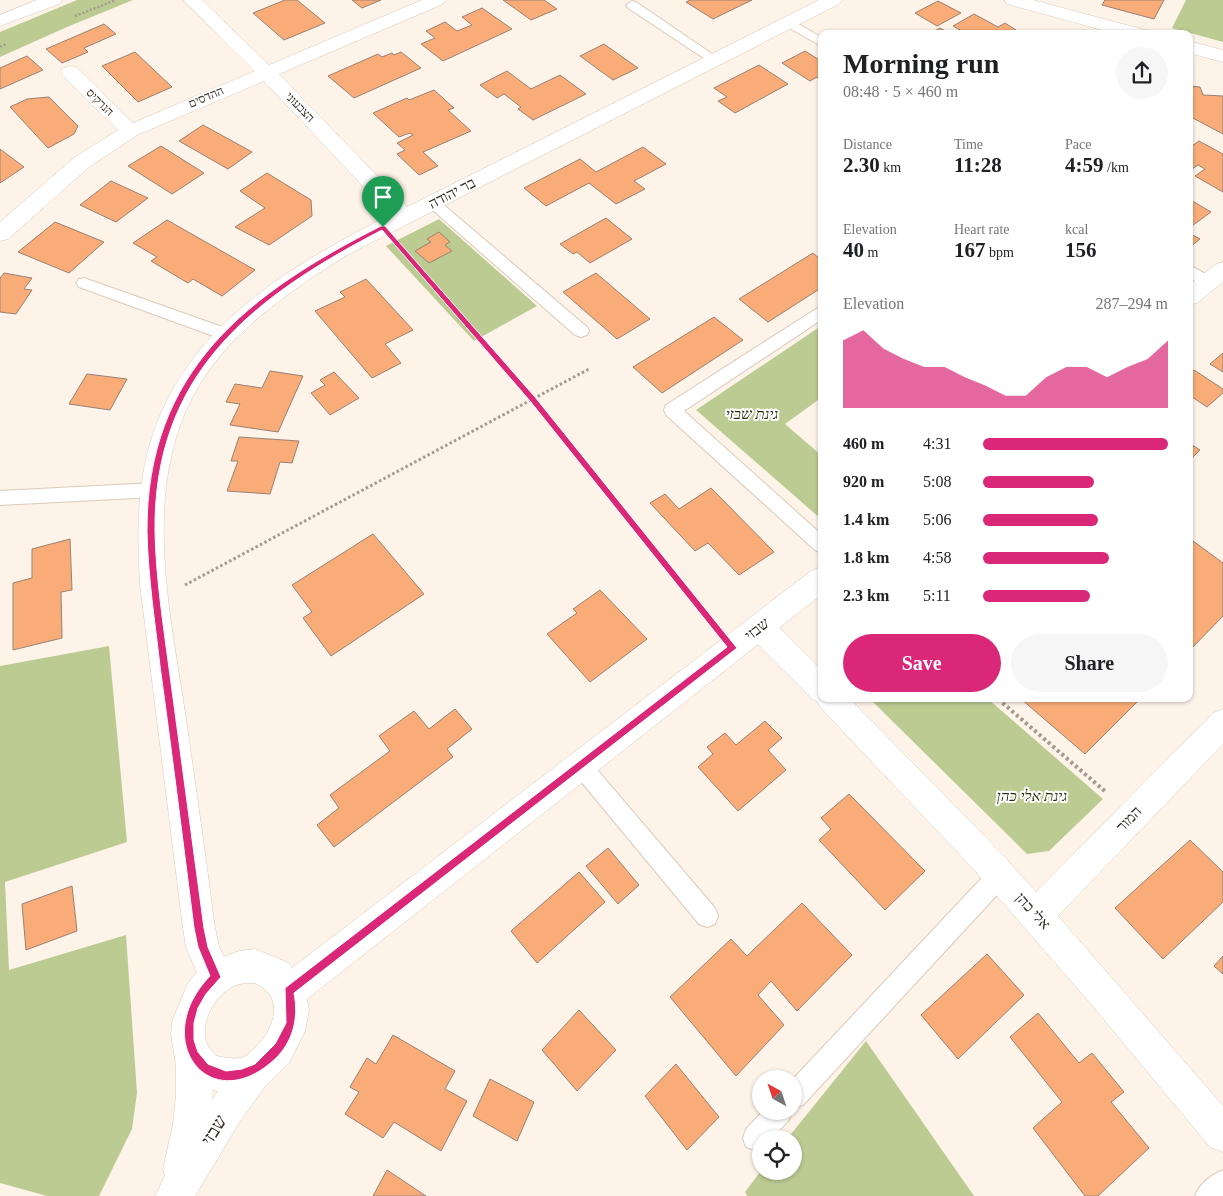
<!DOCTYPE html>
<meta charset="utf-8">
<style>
body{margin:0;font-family:"Times New Roman","Noto Sans Hebrew",serif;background:#f6f6f6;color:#202124;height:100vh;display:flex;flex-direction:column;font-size:19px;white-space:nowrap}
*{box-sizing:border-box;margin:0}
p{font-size:16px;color:#757577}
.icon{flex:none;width:28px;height:28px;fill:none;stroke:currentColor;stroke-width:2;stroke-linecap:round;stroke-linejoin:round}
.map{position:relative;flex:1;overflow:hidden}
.details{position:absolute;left:818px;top:30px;width:375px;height:672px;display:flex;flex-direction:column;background:#fff;border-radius:10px;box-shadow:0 1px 4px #0004}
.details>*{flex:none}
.needle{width:32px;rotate:320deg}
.fabs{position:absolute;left:752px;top:1070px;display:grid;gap:10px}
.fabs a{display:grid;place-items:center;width:50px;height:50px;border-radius:50%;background:#fff;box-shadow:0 1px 4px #0004;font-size:25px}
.pin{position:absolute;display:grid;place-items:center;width:42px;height:42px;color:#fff;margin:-51px -21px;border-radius:50% 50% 50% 0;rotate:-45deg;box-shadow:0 0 5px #0007}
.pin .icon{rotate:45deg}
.round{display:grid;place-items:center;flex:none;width:52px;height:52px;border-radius:26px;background:#f6f6f6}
.overview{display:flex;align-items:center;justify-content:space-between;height:85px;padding:0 25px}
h1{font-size:28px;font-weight:800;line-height:38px}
.stats{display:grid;grid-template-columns:repeat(3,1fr);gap:8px;height:85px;padding:5px 25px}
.stats div{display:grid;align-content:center}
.stats b{font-size:21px;font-weight:800}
.stats small{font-size:14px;font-weight:400}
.stats p{font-size:14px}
.chart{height:140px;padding:10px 25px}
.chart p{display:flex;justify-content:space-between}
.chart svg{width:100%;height:90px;margin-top:5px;fill:#db2777;opacity:.7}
.action{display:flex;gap:10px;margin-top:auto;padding:10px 25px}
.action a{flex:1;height:58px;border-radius:30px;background:#db2777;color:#fff;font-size:20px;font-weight:800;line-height:58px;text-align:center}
.action a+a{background:#f6f6f6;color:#202124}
ul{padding:0 25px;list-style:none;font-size:16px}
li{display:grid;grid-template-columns:80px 60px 1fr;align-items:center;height:38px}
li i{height:12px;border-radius:6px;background:#db2777}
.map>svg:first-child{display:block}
.green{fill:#bccb92}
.building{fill:#faac78;stroke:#968275}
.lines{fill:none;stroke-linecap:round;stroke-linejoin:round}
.service-casing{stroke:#dbcab8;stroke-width:2}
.minor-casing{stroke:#dbcab8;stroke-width:1}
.tertiary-casing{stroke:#dbcab8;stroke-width:1}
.path-far2{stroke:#a39a92;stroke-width:2.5;stroke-dasharray:2 2;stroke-linecap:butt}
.path-far1{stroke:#a39a92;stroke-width:3;stroke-dasharray:2.5 2.5;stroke-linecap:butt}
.path{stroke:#a39a92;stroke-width:4;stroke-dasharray:3 3;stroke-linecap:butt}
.service{fill:#fff;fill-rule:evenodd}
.minor{fill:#fff;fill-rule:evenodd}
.tertiary{fill:#fff;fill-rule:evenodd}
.route{fill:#db2777;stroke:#fff;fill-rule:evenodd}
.labels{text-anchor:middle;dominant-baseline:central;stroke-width:4;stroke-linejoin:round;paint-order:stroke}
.far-street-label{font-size:12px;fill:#302923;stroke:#fff}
.street-label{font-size:15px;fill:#302923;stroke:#fff}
.park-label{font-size:15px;font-style:italic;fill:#29310c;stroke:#fff}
.near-street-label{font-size:18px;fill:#302923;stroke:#fff}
</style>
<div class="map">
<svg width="1223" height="1196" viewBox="0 0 1223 1196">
<rect width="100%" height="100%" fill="#fef3e9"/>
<!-- green -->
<path class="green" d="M77 0H133L67 27 0 57V32Z
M1186 0H1223V42L1172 28Z
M439 219 537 306 474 341 386 246Z
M821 326V398L785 424 821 455V519L696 410Z
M109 646 127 842 5 882 9 970 126 935 137 1093 132 1129 99 1196H47L0 1183V666Z
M870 699H988L1103 799 1049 851 1027 854Z
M866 1041 974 1196H747L745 1192 761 1171H794V1139H787Z"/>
<!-- building -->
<path class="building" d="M285 0H297L325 23 284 40 253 13Z
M352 0H381L362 8Z
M503 0H544L557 9 531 20Z
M690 0H752L713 19 686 2Z
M1105 0H1164L1154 19 1102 5Z
M938 1 961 13 937 26 915 13Z
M482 8 512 29 443 61 421 44 435 38 426 31 445 22 457 31 472 25 462 17Z
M974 14 998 27 1005 23 1016 30 1009 34H967L953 26Z
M104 24 116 34 84 48 88 52 62 63 46 49Z
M940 28 950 34H929Z
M604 44 638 68 613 80 580 56Z
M805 51 821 61V80L817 77 810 81 782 63Z
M135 52 172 87 138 102 102 66Z
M401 52 421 68 354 98 328 76 378 54 382 57 392 53 394 55Z
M27 56 43 70 0 89V68Z
M759 65 788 84 735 113 718 101 727 97 714 88Z
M507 71 531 89 560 75 586 94 533 120 518 109 521 107 504 94 497 98 480 85Z
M1189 86 1200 87 1203 95 1223 96V134L1189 116Z
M434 90 454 108 448 110 471 131 423 152 438 166 419 175 397 154 405 150 397 143 413 135 410 133 399 137 373 113 407 98 409 100Z
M49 97 78 126 74 134 48 148 10 107 27 99Z
M203 125 252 152 228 169 179 141Z
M1199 141 1223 154V192L1195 176 1205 169 1198 165 1189 171V148Z
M161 146 204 173 172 194 128 166Z
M643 147 666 164 634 181 645 189 616 204 589 183 546 206 524 188 580 159 596 172Z
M0 149 24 167 0 183Z
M267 173 311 200 312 216 269 245 235 227 265 208 240 191Z
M111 181 148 198 116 222 80 205Z
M1189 199 1211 212 1189 228Z
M606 218 632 239 590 263 577 252 573 254 560 244Z
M167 220 255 270 222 296 193 279 188 283 151 261 157 257 133 243Z
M55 222 104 242 69 273 18 252Z
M439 232 450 242 445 245 452 251 429 263 415 251 431 242 427 239Z
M1189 233 1200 239 1189 248Z
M813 253 821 260V288L768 322 739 299Z
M4 273 32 278 24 289 32 290 16 314 0 312V278Z
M596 273 650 319 617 339 563 292Z
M366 279 413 330 385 344 401 363 372 378 315 311 345 297 340 292Z
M714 317 743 340 662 393 633 367Z
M1223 353V372L1210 364Z
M1194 370 1223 389V393L1207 407 1189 395V375Z
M270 371 303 376 278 432 230 425 240 404 226 402 235 384 262 388Z
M334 372 359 398 330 415 311 393 325 385 320 380Z
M87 374 127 379 110 410 69 404Z
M239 437 299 441 292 463 280 462 270 494 227 491 238 461H231Z
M1189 443 1200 450 1189 461Z
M711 488 774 552 739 575 708 543 695 551 650 503 665 494 679 509Z
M373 534 424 594 331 656 303 618 312 612 292 585Z
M1189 538 1223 563V616L1189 651Z
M70 539 72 590 61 592 62 638 13 650V583L32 578V549Z
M600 590 647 639 590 682 547 634 577 613 573 609Z
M1021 699H1140L1085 754Z
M455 709 472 729 447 749 453 757 334 847 317 825 339 808 330 795 390 751 379 736 414 711 429 729Z
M765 721 782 738 768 750 786 770 738 811 698 767 713 754 707 747 725 733 736 745Z
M849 794 925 871 885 910 819 840 831 829 821 818Z
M1190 840 1223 872V902L1163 959 1115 908Z
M608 848 639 885 618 904 586 866Z
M579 872 605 902 537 963 511 931Z
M72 886 77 931 26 950 22 904Z
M802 903 852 955 797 1011 771 981 758 995 784 1025 736 1076 670 997 731 939 747 956Z
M987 954 1024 995 958 1059 921 1015Z
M1223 956V974L1214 966Z
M579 1010 616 1050 577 1091 542 1050Z
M1038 1013 1079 1063 1092 1053 1124 1092 1111 1102 1149 1148 1098 1196H1085L1033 1128 1062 1102 1010 1037Z
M393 1035 455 1071 445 1089 467 1101 441 1151 394 1122 383 1138 345 1114 359 1092 350 1087 367 1058 376 1064Z
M676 1064 719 1117 687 1150 645 1096Z
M490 1079 534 1102 517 1141 473 1116Z
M387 1170 426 1196H373Z"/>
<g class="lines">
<defs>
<path id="service" d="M632 1 636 2 721 60 719 63H711L628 8 626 5Z
M788 18 821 37V46L784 25 782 22 784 19Z
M433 198 438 200 587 327 589 331 587 335 581 337 575 335 428 206 426 203 428 200Z
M1189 265 1213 278 1216 282 1213 286C1204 289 1197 282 1189 277Z
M84 278 231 330 233 334 231 338 225 340 219 338 79 287 76 283 79 279Z
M821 307V320L684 411 821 534V553L815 550 666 415 664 410 666 405 816 309Z
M154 483 160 485 163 490 160 495 154 497 0 505V491Z
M581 756 588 759 715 908 718 916 715 924 707 927 699 924 574 773 571 766 574 759Z
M1000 864 1008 867 1011 875 1008 883 803 1105 794 1108 793 1079 992 867Z
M763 1111H792L789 1120 771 1139H761V1148L755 1150 746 1147 743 1138 746 1129Z
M1223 1170V1196H1195C1200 1183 1210 1176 1223 1170Z"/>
<path id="minor" d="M183 0H202L269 65 422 0H446L443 4 279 74 407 207 819 0H842L839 4 347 255C287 293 224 335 191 400 142 498 171 616 186 719 196 789 206 858 215 928L219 946 233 977 228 989 216 994 204 989 186 947 183 928 140 584C138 550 137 515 142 481 162 342 275 273 390 215L264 81 137 135 89 167 8 239 0 241V222L75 157 118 130 63 76 61 72 63 68 70 66 77 68 133 123 255 71Z
M1004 0H1033L1145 30 1148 34H1117L1007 4Z
M1189 41 1223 50V62L1189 53Z
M760 615 770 618 821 670V699H850L1000 852 1036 892 1213 713 1223 709V744L1058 916 1223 1106V1152L1210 1147 1091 1004 978 874 821 708 817 701 811 698 750 636 746 627 750 618Z"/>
<path id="tertiary" d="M37 0H62L59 4 0 26V15Z
M1223 262V282L1197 303 1189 305V285L1215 265Z
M821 567V595L307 999 309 1010 305 1031 289 1063 264 1088 239 1123 195 1196H155L165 1176 163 1169 173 1124 176 1095V1065L171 1034 172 1022 187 985 194 975 208 963 239 951 255 949 289 963 292 968 811 571ZM255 983C285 996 275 1028 256 1047 252 1051 246 1057 241 1058 234 1059 224 1058 217 1056 214 1053 209 1048 207 1044 199 1024 214 997 232 987 238 983 247 983 255 983ZM212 1090 218 1091 212 1100Z"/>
</defs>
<!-- service casing -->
<use href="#service" class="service-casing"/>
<!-- minor casing -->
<use href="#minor" class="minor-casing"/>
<!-- tertiary casing -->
<use href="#tertiary" class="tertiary-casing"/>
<!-- path-far2 -->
<path class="path-far2" d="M75 16 116 0
M0 47 6 44
M401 248 450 304"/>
<!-- path-far1 -->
<path class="path-far1" d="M449 303 532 399 714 624
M185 585 589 369"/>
<!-- path -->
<path class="path" d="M998 699 1107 793"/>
<!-- service -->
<use href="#service" class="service"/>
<!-- minor -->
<use href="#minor" class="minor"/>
<!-- tertiary -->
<use href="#tertiary" class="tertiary"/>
</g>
<!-- route -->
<path class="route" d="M381 226H385L535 397 737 648 294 993C299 1018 293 1042 275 1059 210 1120 148 1040 210 976L198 947 194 928C183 841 172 753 160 666 155 622 148 577 147 532 146 370 249 293 381 226ZM382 230 530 401 727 647 285 988 286 1023 275 1044 255 1064 242 1069 226 1071 208 1064 198 1052 194 1040V1023L198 1008 206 994 221 977 208 947 204 928C192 841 181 755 169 668 163 623 156 578 155 532 153 373 253 297 382 230Z"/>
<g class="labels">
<!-- far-street labels -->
<g class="far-street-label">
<text transform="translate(206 97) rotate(-23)">ההדסים</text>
<text transform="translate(100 102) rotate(45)">הנרקיס</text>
<text transform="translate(300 107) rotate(46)">הצבעוני</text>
</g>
<!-- street labels -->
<g class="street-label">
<text transform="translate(452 193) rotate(-27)">בר יהודה</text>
<text transform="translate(757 629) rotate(-38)">שבזי</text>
<text transform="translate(1129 819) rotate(-46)">המור</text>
<text transform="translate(1033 911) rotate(48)">אלי כהן</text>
</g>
<!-- park labels -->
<g class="park-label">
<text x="752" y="414">גינת שבזי</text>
<text x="1032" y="796">גינת אלי כהן</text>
</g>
<!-- near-street labels -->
<g class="near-street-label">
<text transform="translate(214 1130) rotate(-58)">שבזי</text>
</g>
</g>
</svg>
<div class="fabs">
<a><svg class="needle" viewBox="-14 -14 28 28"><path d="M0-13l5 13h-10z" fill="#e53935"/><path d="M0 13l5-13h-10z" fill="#757577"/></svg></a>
<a><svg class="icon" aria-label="locate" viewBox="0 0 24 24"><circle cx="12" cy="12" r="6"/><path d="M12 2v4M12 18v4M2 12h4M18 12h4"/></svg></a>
</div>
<div class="pin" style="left:383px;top:227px;background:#1e9e55"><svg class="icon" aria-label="arrive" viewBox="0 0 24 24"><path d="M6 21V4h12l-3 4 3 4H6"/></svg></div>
<section class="details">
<div class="overview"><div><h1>Morning run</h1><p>08:48 · 5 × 460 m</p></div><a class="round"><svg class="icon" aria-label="share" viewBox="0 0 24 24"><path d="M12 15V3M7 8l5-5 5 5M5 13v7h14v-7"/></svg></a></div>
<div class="stats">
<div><p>Distance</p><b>2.30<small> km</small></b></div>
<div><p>Time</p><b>11:28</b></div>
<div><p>Pace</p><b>4:59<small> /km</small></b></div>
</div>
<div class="stats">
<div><p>Elevation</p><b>40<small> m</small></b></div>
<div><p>Heart rate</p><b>167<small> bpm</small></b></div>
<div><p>kcal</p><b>156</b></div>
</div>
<div class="chart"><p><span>Elevation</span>287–294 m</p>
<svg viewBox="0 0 160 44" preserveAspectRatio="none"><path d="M0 44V11L10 6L20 15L30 20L40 24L50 24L60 29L70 33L80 38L90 38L100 29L110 24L120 24L130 29L140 24L150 20L160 11V44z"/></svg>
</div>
<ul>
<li><b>460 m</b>4:31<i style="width:100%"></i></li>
<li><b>920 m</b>5:08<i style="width:60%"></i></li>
<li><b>1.4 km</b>5:06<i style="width:62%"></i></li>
<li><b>1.8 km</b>4:58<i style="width:68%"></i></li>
<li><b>2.3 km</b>5:11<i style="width:58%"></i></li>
</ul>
<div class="action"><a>Save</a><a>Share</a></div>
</section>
</div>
